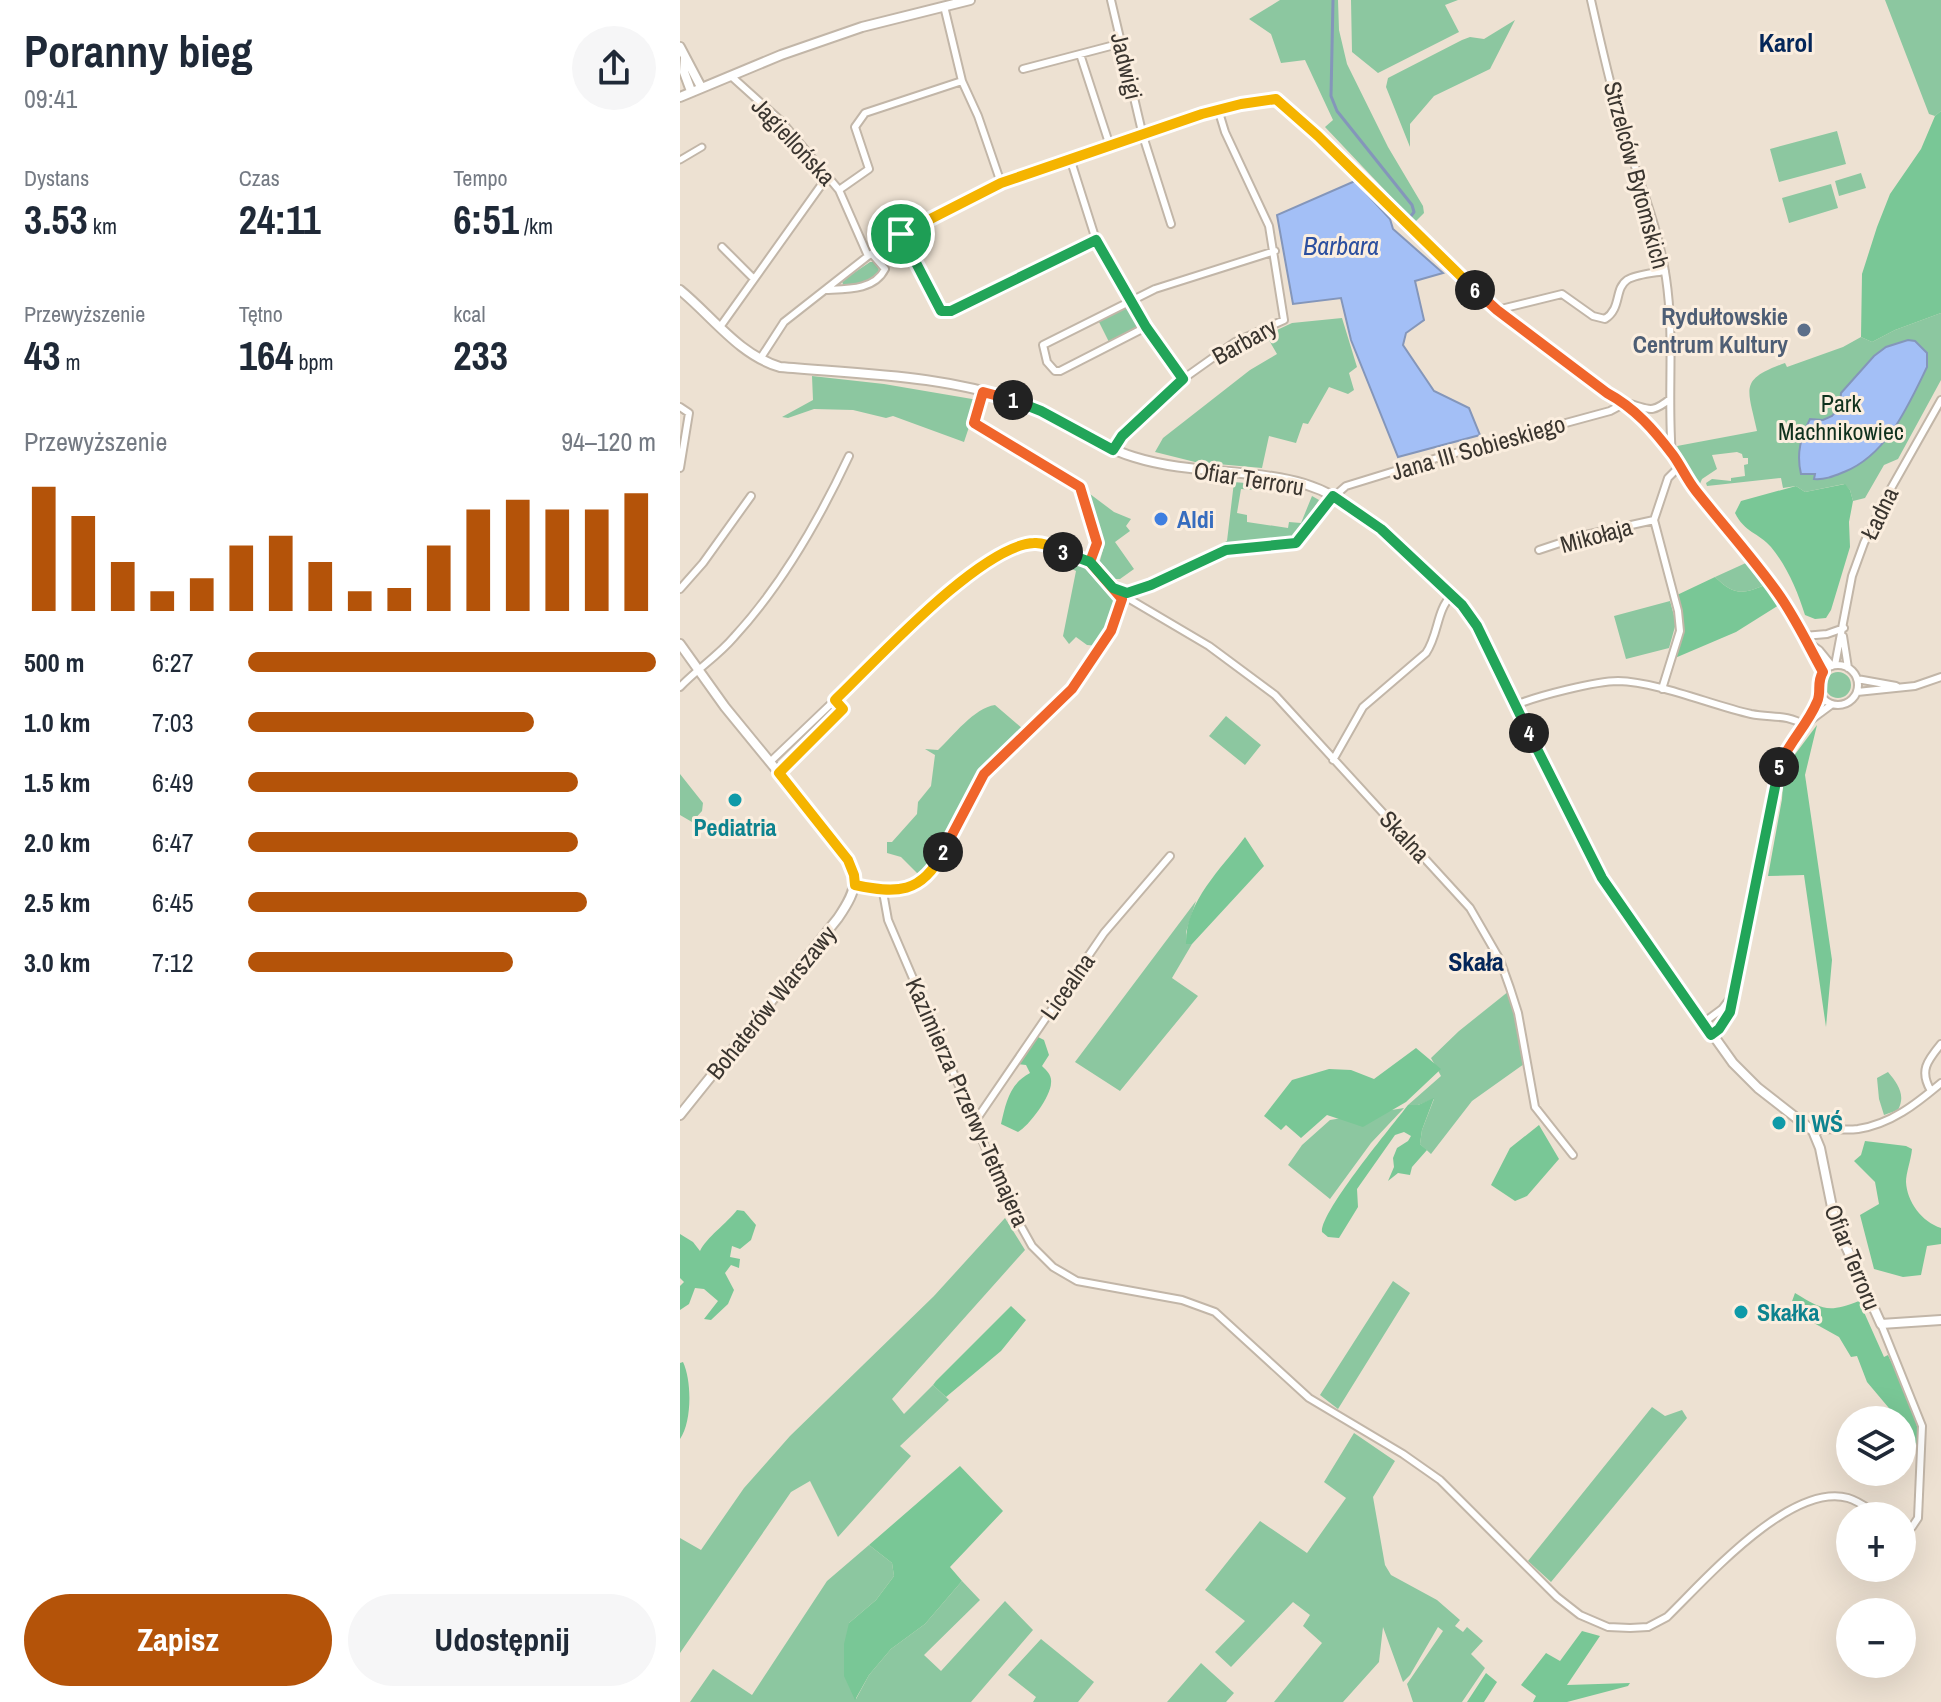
<!DOCTYPE html>
<html lang="pl">
<meta charset="utf-8">
<style>
body{margin:0;font-family:"Archivo Narrow",sans-serif;background:#f6f6f7;color:#1f2937;height:100vh;display:flex;flex-direction:column;font-size:30px;white-space:nowrap}
*{box-sizing:border-box;margin:0}
p{font-size:26px;color:#747a83}
.icon{flex:none;width:44px;height:44px;fill:none;stroke:currentColor;stroke-width:2;stroke-linecap:round;stroke-linejoin:round}
.map{position:relative;flex:1;overflow:hidden}
.sheet{display:flex;flex-direction:column;background:#fff;width:680px}
.sheet>*{flex:none}
.buttons{position:absolute;left:1156px;top:1406px;display:grid;gap:16px}
.buttons a{display:grid;place-items:center;width:80px;height:80px;border-radius:50%;background:#fff;box-shadow:0 8px 32px #0002;font-size:40px}
.pin{position:absolute;display:grid;place-items:center;width:68px;height:68px;color:#fff;margin:-34px;border:4px solid #fff;border-radius:50%;box-shadow:0 2px 8px #0007}
.km{position:absolute;width:40px;height:40px;margin:-20px;border-radius:50%;background:#222;color:#fff;font-size:22px;line-height:40px;text-align:center}
.round{display:grid;place-items:center;flex:none;width:84px;height:84px;border-radius:42px;background:#f6f6f7}
.summary{display:flex;align-items:center;justify-content:space-between;height:136px;padding:0 24px}
h1{font-size:44px;font-weight:700;line-height:60px}
.metrics{display:grid;grid-template-columns:repeat(3,1fr);gap:12px;height:136px;padding:8px 24px}
.metrics div{display:grid;align-content:center}
.metrics b{font-size:40px;font-weight:700}
.metrics small{font-size:22px;font-weight:400}
.metrics p{font-size:22px}
.chart{height:224px;padding:16px 24px}
.chart p{display:flex;justify-content:space-between}
.chart svg{width:100%;height:144px;margin-top:8px;stroke:#b45309;stroke-width:6}
.primary-button{display:flex;gap:16px;margin-top:auto;padding:16px 24px}
.primary-button a{flex:1;height:92px;border-radius:48px;background:#b45309;color:#fff;font-size:32px;font-weight:700;line-height:92px;text-align:center}
.primary-button a+a{background:#f6f6f7;color:#1f2937}
ul{padding:0 24px;list-style:none;font-size:26px}
li{display:grid;grid-template-columns:128px 96px 1fr;align-items:center;height:60px}
li i{height:20px;border-radius:10px;background:#b45309}
main{display:flex;flex:1;min-height:0}
.map>svg:first-child{display:block}
.green{fill:#8cc7a0}
.forest{fill:#79c796}
.water{fill:#a3bff6;stroke:#8496ba;stroke-width:2}
.lines{fill:none;stroke-linecap:round;stroke-linejoin:round}
.stream{stroke:#8496ba;stroke-width:3}
.pedestrian-casing{stroke:#c2b6a8;stroke-width:9}
.minor-casing{stroke:#c2b6a8;stroke-width:10}
.tertiary-casing{stroke:#c2b6a8;stroke-width:12}
.pedestrian{stroke:#fff;stroke-width:5}
.minor{stroke:#fff;stroke-width:6}
.tertiary{stroke:#fff;stroke-width:8}
.split-1-casing{stroke:#fff;stroke-width:16}
.split-2-casing{stroke:#fff;stroke-width:16}
.split-3-casing{stroke:#fff;stroke-width:16}
.split-4-casing{stroke:#fff;stroke-width:16}
.split-5-casing{stroke:#fff;stroke-width:16}
.split-6-casing{stroke:#fff;stroke-width:16}
.split-7-casing{stroke:#fff;stroke-width:16}
.split-1{stroke:#22a559;stroke-width:10}
.split-2{stroke:#f0652b;stroke-width:10}
.split-3{stroke:#f5b400;stroke-width:10}
.split-4{stroke:#22a559;stroke-width:10}
.split-5{stroke:#22a559;stroke-width:10}
.split-6{stroke:#f0652b;stroke-width:10}
.split-7{stroke:#f5b400;stroke-width:10}
.service-dot{fill:#5c6f8a;stroke:#fbeedf;stroke-width:3}
.shop-dot{fill:#3f7fe0;stroke:#fbeedf;stroke-width:3}
.culture-dot{fill:#0f9aa8;stroke:#fbeedf;stroke-width:3}
.labels{text-anchor:middle;dominant-baseline:central;stroke-width:6;stroke-linejoin:round;paint-order:stroke}
.street-label{font-size:24px;fill:#3a352f;stroke:#fbeedf}
.service-label{font-size:24px;font-weight:bold;fill:#4e5e75;stroke:#fbeedf;text-anchor:end}
.park-label{font-size:24px;fill:#0f311d;stroke:#fbeedf}
.shop-label{font-size:24px;font-weight:bold;fill:#366cbe;stroke:#fbeedf;text-anchor:start}
.culture-label{font-size:24px;font-weight:bold;fill:#0d838f;stroke:#fbeedf;text-anchor:start}
.neighbourhood-label{font-size:26px;font-weight:bold;fill:#042659;stroke:#fbeedf}
.water-label{font-size:26px;font-style:italic;fill:#2c4f9f;stroke:#fbeedf}
</style>
<main>
<section class="sheet">
<div class="summary"><div><h1>Poranny bieg</h1><p>09:41</p></div><a class="round"><svg class="icon" aria-label="share" viewBox="0 0 24 24"><path d="M12 15V3M7 8l5-5 5 5M5 13v7h14v-7"/></svg></a></div>
<div class="metrics">
<div><p>Dystans</p><b>3.53<small> km</small></b></div>
<div><p>Czas</p><b>24:11</b></div>
<div><p>Tempo</p><b>6:51<small> /km</small></b></div>
</div>
<div class="metrics">
<div><p>Przewyższenie</p><b>43<small> m</small></b></div>
<div><p>Tętno</p><b>164<small> bpm</small></b></div>
<div><p>kcal</p><b>233</b></div>
</div>
<div class="chart"><p><span>Przewyższenie</span>94–120 m</p>
<svg viewBox="0 0 160 44" preserveAspectRatio="none"><path d="M5 44V6M15 44V15M25 44V29M35 44V38M45 44V34M55 44V24M65 44V21M75 44V29M85 44V38M95 44V37M105 44V24M115 44V13M125 44V10M135 44V13M145 44V13M155 44V8"/></svg>
</div>
<ul>
<li><b>500 m</b>6:27<i style="width:100%"></i></li>
<li><b>1.0 km</b>7:03<i style="width:70%"></i></li>
<li><b>1.5 km</b>6:49<i style="width:81%"></i></li>
<li><b>2.0 km</b>6:47<i style="width:81%"></i></li>
<li><b>2.5 km</b>6:45<i style="width:83%"></i></li>
<li><b>3.0 km</b>7:12<i style="width:65%"></i></li>
</ul>
<div class="primary-button"><a>Zapisz</a><a>Udostępnij</a></div>
</section>
<div class="map">
<svg width="1261" height="1702" viewBox="0 0 1261 1702">
<rect width="100%" height="100%" fill="#ede1d2"/>
<!-- green -->
<path class="green" d="M600 0H658L659 30 667 64 708 147 743 206 744 213 735 222 645 127 653 120 625 60 601 63 591 34 569 19Z
M671 0H778L765 5 779 32 698 73 672 52Z
M1205 0H1261V111L1255 116 1249 114Z
M835 20 810 69 754 96 730 124V147L706 87 708 78 782 40 790 37 804 39Z
M1157 131 1166 164 1099 182 1090 149Z
M1181 173 1186 188 1159 196 1155 181Z
M1151 184 1158 208 1109 223 1102 198Z
M190 262H196L200 273 189 282 164 288 162 281Z
M445 307 455 315 458 325 455 330 429 342 418 320Z
M1261 313V380L1218 459 1204 465 1185 498 1173 501 1170 490 1164 484 1125 492 1116 486 1103 488 1101 478 1027 486 1026 483 1032 479 1051 481V478L1065 476 1064 465 1068 464V458H1063L1062 454 1057 452 1032 455 1037 469 1022 479 1019 486 1008 470 997 446 1077 431C1068 388 1058 380 1105 363L1107 367 1163 347 1181 337 1192 342 1215 330Z
M662 318 677 367 669 373 674 390 668 394 649 387 628 424 623 423 616 443 589 436 582 468 515 462 475 452 483 438 570 370 597 354 586 335 612 323Z
M132 376 204 384 298 400 284 442 213 416 206 418 173 410 134 409 108 418 102 417 133 400Z
M554 482 587 485 586 491 561 489 557 513 567 515V522L608 528 609 522 621 523 632 496 639 500 613 540 604 543 555 545 528 554 526 552 547 541Z
M410 494 434 512 451 519 446 526 450 531 435 542 454 569 440 579H431L419 564 424 546 408 496Z
M400 562 416 574 436 601 431 621 418 646 407 645 396 637 389 644 383 636 396 571 390 568 392 564Z
M1068 562 1085 585C1061 595 1054 595 1035 577Z
M990 601 996 623 989 648 946 659 934 616Z
M1145 685a13 13 0 1 1 26 0a13 13 0 1 1-26 0Z
M315 705 343 729 321 747 303 768 289 788 250 865 244 872 237 873 221 857 207 853V842H212L237 814 238 802 251 786 255 755 245 749 258 750C273 736 294 708 315 705Z
M546 716 581 745 565 765 529 736Z
M0 774 23 803 22 811 12 822 0 815Z
M516 901 506 932V943L512 944 492 978 518 996 440 1091 395 1062Z
M829 991 836 1014 844 1064 792 1101 751 1154 740 1144 742 1130 754 1099 738 1105H728L761 1076 751 1058 779 1031Z
M1208 1072C1218 1084 1226 1095 1218 1110L1204 1115 1199 1099 1197 1078Z
M724 1108 691 1143 650 1199 608 1165 622 1145 650 1120Z
M325 1218 345 1250 212 1399 224 1414 253 1385 269 1400 220 1446 231 1456 158 1537 130 1481 111 1492 0 1653V1538L21 1550 64 1488 110 1436 254 1296Z
M713 1281 730 1293 658 1409 640 1395Z
M972 1407 985 1416 1002 1410 1007 1418 871 1582 848 1561Z
M674 1433 715 1461 693 1497 705 1565 711 1575 757 1600 780 1620 775 1626 783 1632 787 1627 803 1641 791 1654 805 1668 782 1702H733L727 1684 763 1631 758 1627 730 1675 723 1682 703 1627 699 1662 663 1702H594L642 1643 623 1626 630 1615 613 1602 551 1667 535 1652 565 1621 525 1590 580 1521 627 1553 666 1498 644 1482Z
M189 1545 212 1563 214 1576 196 1600 169 1623 176 1699 189 1675 211 1649 245 1624 282 1581 300 1600 244 1655 261 1671 325 1601 353 1630 291 1702H10L33 1669 72 1695 147 1581Z
M361 1639 414 1682 398 1702H353L356 1697 328 1675Z
M521 1663 554 1693 546 1702H487Z"/>
<!-- forest -->
<path class="forest" d="M1261 111V313L1215 330 1192 342 1181 337 1182 274 1197 227 1210 194 1241 149 1255 116Z
M1165 484 1170 490 1173 501 1169 522 1170 547 1151 610 1146 618 1135 619 1125 615C1118 592 1107 566 1091 547 1079 533 1064 532 1055 513L1061 501 1116 486 1125 492Z
M1035 577C1054 595 1061 595 1085 585L1099 605 1056 632 995 658 1002 634 996 598 997 595Z
M1137 725 1125 775 1152 960 1146 1027 1124 875 1088 876 1102 799 1104 769Z
M565 837 584 866 512 944H506C505 902 541 869 565 837Z
M356 1036 364 1040 369 1055 362 1066C367 1071 372 1075 371 1083 371 1096 349 1126 338 1132L321 1124C326 1103 329 1084 350 1073L346 1065 337 1064Z
M736 1048 761 1069 726 1102 683 1127 647 1115 621 1138 606 1125 601 1130 584 1116 612 1080 649 1069 671 1070 694 1079Z
M754 1098 742 1130 740 1144 747 1150 732 1167 730 1175 718 1173 708 1181 714 1167 713 1158 717 1148 728 1141 731 1136 724 1132 715 1135 677 1189 678 1207 659 1238 648 1237 642 1232C640 1212 712 1126 728 1105H738Z
M859 1125 879 1159 847 1196 835 1201 811 1185 830 1148Z
M1185 1141 1226 1146 1232 1149C1231 1160 1226 1173 1226 1182 1227 1202 1242 1222 1261 1228V1244L1247 1246 1241 1275 1223 1277 1194 1269 1180 1215 1199 1204 1195 1182 1174 1161 1181 1155Z
M57 1210 64 1211 76 1225 71 1240 60 1249 52 1246 50 1257 60 1259 59 1268 51 1265 45 1273 54 1290 48 1304 31 1320 24 1319 38 1301 24 1289 15 1288 9 1304 0 1310V1286L4 1282 0 1278V1234L13 1242 20 1251C26 1238 47 1223 57 1210Z
M1115 1293C1143 1310 1148 1313 1179 1301L1204 1357 1208 1355C1222 1385 1240 1414 1239 1448L1222 1424V1420H1219L1187 1382 1177 1356 1171 1357 1159 1337 1123 1317 1111 1304Z
M331 1306 346 1320 321 1351 266 1397 253 1385 256 1381Z
M3 1362C12 1381 12 1422 0 1439V1363Z
M280 1466 323 1511 270 1567 282 1581 245 1624 211 1649 189 1675 175 1700 164 1676V1644L169 1623 196 1600 214 1576 212 1563 189 1545Z
M902 1631 920 1636 887 1685 950 1683 948 1686 887 1702H853L856 1696 841 1685 866 1653 880 1661Z
M806 1673 817 1682 804 1702H787Z"/>
<!-- water -->
<path class="water" d="M675 181 710 219 713 229 763 273 735 281 744 320 726 333 723 345 754 391 789 408 800 435 718 457 671 340 661 298 613 304 597 215Z
M1228 340 1235 341 1247 353V367C1228 406 1207 455 1164 472 1154 476 1145 480 1134 479L1135 474H1121C1116 453 1121 437 1130 419L1143 420 1152 416 1160 406 1161 393 1194 356 1206 347Z"/>
<g class="lines">
<!-- stream -->
<path class="stream" d="M653 0 651 96 657 111 732 205 734 212 731 216"/>
<defs>
<path id="pedestrian" d="M0 160 22 147"/>
<path id="minor" d="M431 0 463 136 491 224
M911 0C920 40 929 80 940 119 955 173 978 223 986 278 995 338 987 397 992 455
M264 6 282 81 298 116 321 183
M400 54 430 146
M343 69 442 43
M51 76 101 121 159 190 188 256
M390 158 416 240 466 327 503 379
M159 190 189 169 175 127 185 113 282 81
M221 234 261 311H271L416 240
M42 247 73 278
M145 290C165 289 194 291 205 269L192 254
M817 310 882 294 913 316 925 319C942 308 934 289 947 280 956 274 974 273 985 271
M40 327 147 177
M466 327 380 371H375L367 362 363 345 475 289 595 251
M80 359 104 322 188 256 221 234 321 183 522 114 561 104 596 99 638 136 811 306 876 356 945 403 966 422 968 428 992 455 1016 491 1098 593 1143 672
M303 392 294 423 297 427 394 482 405 497 417 543 410 562
M945 403C968 407 969 416 990 399
M0 407 9 413 0 468
M433 450 442 436 503 379 555 342 604 320 589 226 545 132 538 109
M859 550 901 536 974 520
M0 589 23 563 71 496
M447 593 471 585 546 550 616 543 621 539 643 506 666 486 757 458 930 411 945 403
M446 597 529 646 595 695 790 908 820 960 830 988 838 1013 855 1107 893 1155
M1124 636 1147 634 1164 628
M1163 636 1168 668
M1129 643 1139 650 1152 666
M1138 685a20 20 0 1 1 40 0a20 20 0 1 1-40 0Z
M1155 665 1172 576 1184 543 1205 499 1261 400
M1177 679 1216 686
M0 687C17 669 38 656 54 637 102 585 139 520 169 456
M982 689 1000 631 998 611 974 520 988 478 999 467
M1177 692 1235 686 1261 677
M836 705C857 696 916 681 938 681 978 682 1031 705 1071 714 1091 718 1107 714 1124 725
M1124 725 1151 705
M653 760 683 707 746 653C759 634 756 610 772 595
M90 762 266 594 307 562 338 547 359 543 410 562 439 592
M99 773 163 709 155 700
M175 885C201 891 228 896 249 874 274 848 282 802 305 773 321 751 347 734 367 715 401 684 429 643 442 599
M203 892 208 920 333 1212 352 1246 373 1267 397 1281 502 1300 535 1312 629 1398 723 1454 760 1480 877 1597 900 1615 928 1627 950 1628 968 1627 987 1617C1024 1581 1110 1482 1168 1498 1179 1501 1190 1510 1200 1516
M1023 1023 1042 1009 1052 996
M1031 1035 1039 1029 1050 1012 1099 766C1109 741 1133 721 1139 694
M1251 1091C1239 1071 1247 1061 1261 1044
M294 1123 424 933 490 856
M1133 1131C1148 1127 1162 1131 1178 1129 1211 1124 1236 1104 1261 1083
M1201 1324 1242 1426 1238 1518 1232 1527H1222"/>
<path id="tertiary" d="M0 47 21 87
M5 58 4 72 11 91
M0 97 101 55 182 27 290 0
M0 290C32 316 59 355 100 367 181 374 268 375 345 404 383 419 415 445 454 457 505 473 558 469 609 480 660 490 694 524 730 557 755 579 779 599 797 626L899 836 929 889 1053 1063 1078 1088 1133 1131 1140 1148 1155 1222 1201 1324 1261 1320
M0 644 45 707 158 845C180 877 179 887 158 918L0 1115"/>
</defs>
<!-- pedestrian casing -->
<use href="#pedestrian" class="pedestrian-casing"/>
<!-- minor casing -->
<use href="#minor" class="minor-casing"/>
<!-- tertiary casing -->
<use href="#tertiary" class="tertiary-casing"/>
<!-- pedestrian -->
<use href="#pedestrian" class="pedestrian"/>
<!-- minor -->
<use href="#minor" class="minor"/>
<!-- tertiary -->
<use href="#tertiary" class="tertiary"/>
</g>
<g class="lines">
<defs>
<path id="split-1" d="M221 234 261 311H271L416 240 466 327 503 379 442 436 433 450 361 411 333 400"/>
<path id="split-2" d="M263 852 304 774 392 689 431 631 442 599 410 562 417 543 400 487 294 423 303 392 333 400"/>
<path id="split-3" d="M263 852C242 894 216 894 175 885L174 875 168 860 99 773 163 709 155 700C195 662 301 545 354 543 364 542 374 548 383 552"/>
<path id="split-4" d="M383 552 410 562 433 588 447 593 471 585 546 550 616 543 653 496 701 529 782 605 797 626 849 733"/>
<path id="split-5" d="M849 733 922 878 1031 1035 1039 1029 1050 1012 1099 767"/>
<path id="split-6" d="M795 290 817 310 927 393C955 408 974 430 993 455 1001 466 1007 480 1016 491 1043 525 1072 557 1097 592 1115 617 1128 645 1143 672 1136 683 1142 692 1137 702 1127 726 1108 743 1099 767"/>
<path id="split-7" d="M221 234 321 183 522 114 561 104 596 99 638 136 795 290"/>
</defs>
<!-- split-1 casing -->
<use href="#split-1" class="split-1-casing"/>
<!-- split-2 casing -->
<use href="#split-2" class="split-2-casing"/>
<!-- split-3 casing -->
<use href="#split-3" class="split-3-casing"/>
<!-- split-4 casing -->
<use href="#split-4" class="split-4-casing"/>
<!-- split-5 casing -->
<use href="#split-5" class="split-5-casing"/>
<!-- split-6 casing -->
<use href="#split-6" class="split-6-casing"/>
<!-- split-7 casing -->
<use href="#split-7" class="split-7-casing"/>
<!-- split-1 -->
<use href="#split-1" class="split-1"/>
<!-- split-2 -->
<use href="#split-2" class="split-2"/>
<!-- split-3 -->
<use href="#split-3" class="split-3"/>
<!-- split-4 -->
<use href="#split-4" class="split-4"/>
<!-- split-5 -->
<use href="#split-5" class="split-5"/>
<!-- split-6 -->
<use href="#split-6" class="split-6"/>
<!-- split-7 -->
<use href="#split-7" class="split-7"/>
</g>
<!-- markers -->
<circle class="service-dot" cx="1124" cy="330" r="8"/>
<circle class="shop-dot" cx="481" cy="519" r="8"/>
<g class="culture-dot">
<circle cx="55" cy="800" r="8"/>
<circle cx="1099" cy="1123" r="8"/>
<circle cx="1061" cy="1312" r="8"/>
</g>
<g class="labels">
<!-- street labels -->
<g class="street-label">
<text transform="translate(447 66) rotate(77)">Jadwigi</text>
<text transform="translate(114 141) rotate(47)">Jagiellońska</text>
<text transform="translate(957 175) rotate(75)">Strzelców Bytomskich</text>
<text transform="translate(564 341) rotate(-29)">Barbary</text>
<text transform="translate(798 447) rotate(-16)">Jana III Sobieskiego</text>
<text transform="translate(569 478) rotate(9)">Ofiar Terroru</text>
<text transform="translate(1199 513) rotate(-64)">Ładna</text>
<text transform="translate(916 535) rotate(-15)">Mikołaja</text>
<text transform="translate(725 836) rotate(47)">Skalna</text>
<text transform="translate(387 986) rotate(-55)">Licealna</text>
<text transform="translate(91 1002) rotate(-51)">Bohaterów Warszawy</text>
<text transform="translate(288 1102) rotate(66)">Kazimierza Przerwy-Tetmajera</text>
<text transform="translate(1173 1257) rotate(68)">Ofiar Terroru</text>
</g>
<!-- service labels -->
<g class="service-label">
<text x="1108" y="316">Rydułtowskie<tspan x="1108" dy="28">Centrum Kultury</tspan></text>
</g>
<!-- park labels -->
<g class="park-label">
<text x="1161" y="403">Park<tspan x="1161" dy="28">Machnikowiec</tspan></text>
</g>
<!-- shop labels -->
<g class="shop-label">
<text x="497" y="519">Aldi</text>
</g>
<!-- culture labels -->
<g class="culture-label">
<text x="55" y="827" text-anchor="middle">Pediatria</text>
<text x="1115" y="1123">II WŚ</text>
<text x="1077" y="1312">Skałka</text>
</g>
<!-- neighbourhood labels -->
<g class="neighbourhood-label">
<text x="1106" y="42">Karol</text>
<text x="796" y="961">Skała</text>
</g>
<!-- water labels -->
<g class="water-label">
<text x="661" y="245">Barbara</text>
</g>
</g>
</svg>
<div class="buttons">
<a><svg class="icon" aria-label="layers" viewBox="0 0 24 24"><path d="M12 4l9 5-9 5-9-5zM3 14l9 5 9-5"/></svg></a>
<a>+</a>
<a>−</a>
</div>
<div class="pin" style="left:221px;top:234px;background:#1e9e55"><svg class="icon" aria-label="arrive" viewBox="0 0 24 24"><path d="M6 21V4h12l-3 4 3 4H6"/></svg></div>
<b class="km" style="left:333px;top:400px">1</b>
<b class="km" style="left:263px;top:852px">2</b>
<b class="km" style="left:383px;top:552px">3</b>
<b class="km" style="left:849px;top:733px">4</b>
<b class="km" style="left:1099px;top:767px">5</b>
<b class="km" style="left:795px;top:290px">6</b>
</div>
</main>
